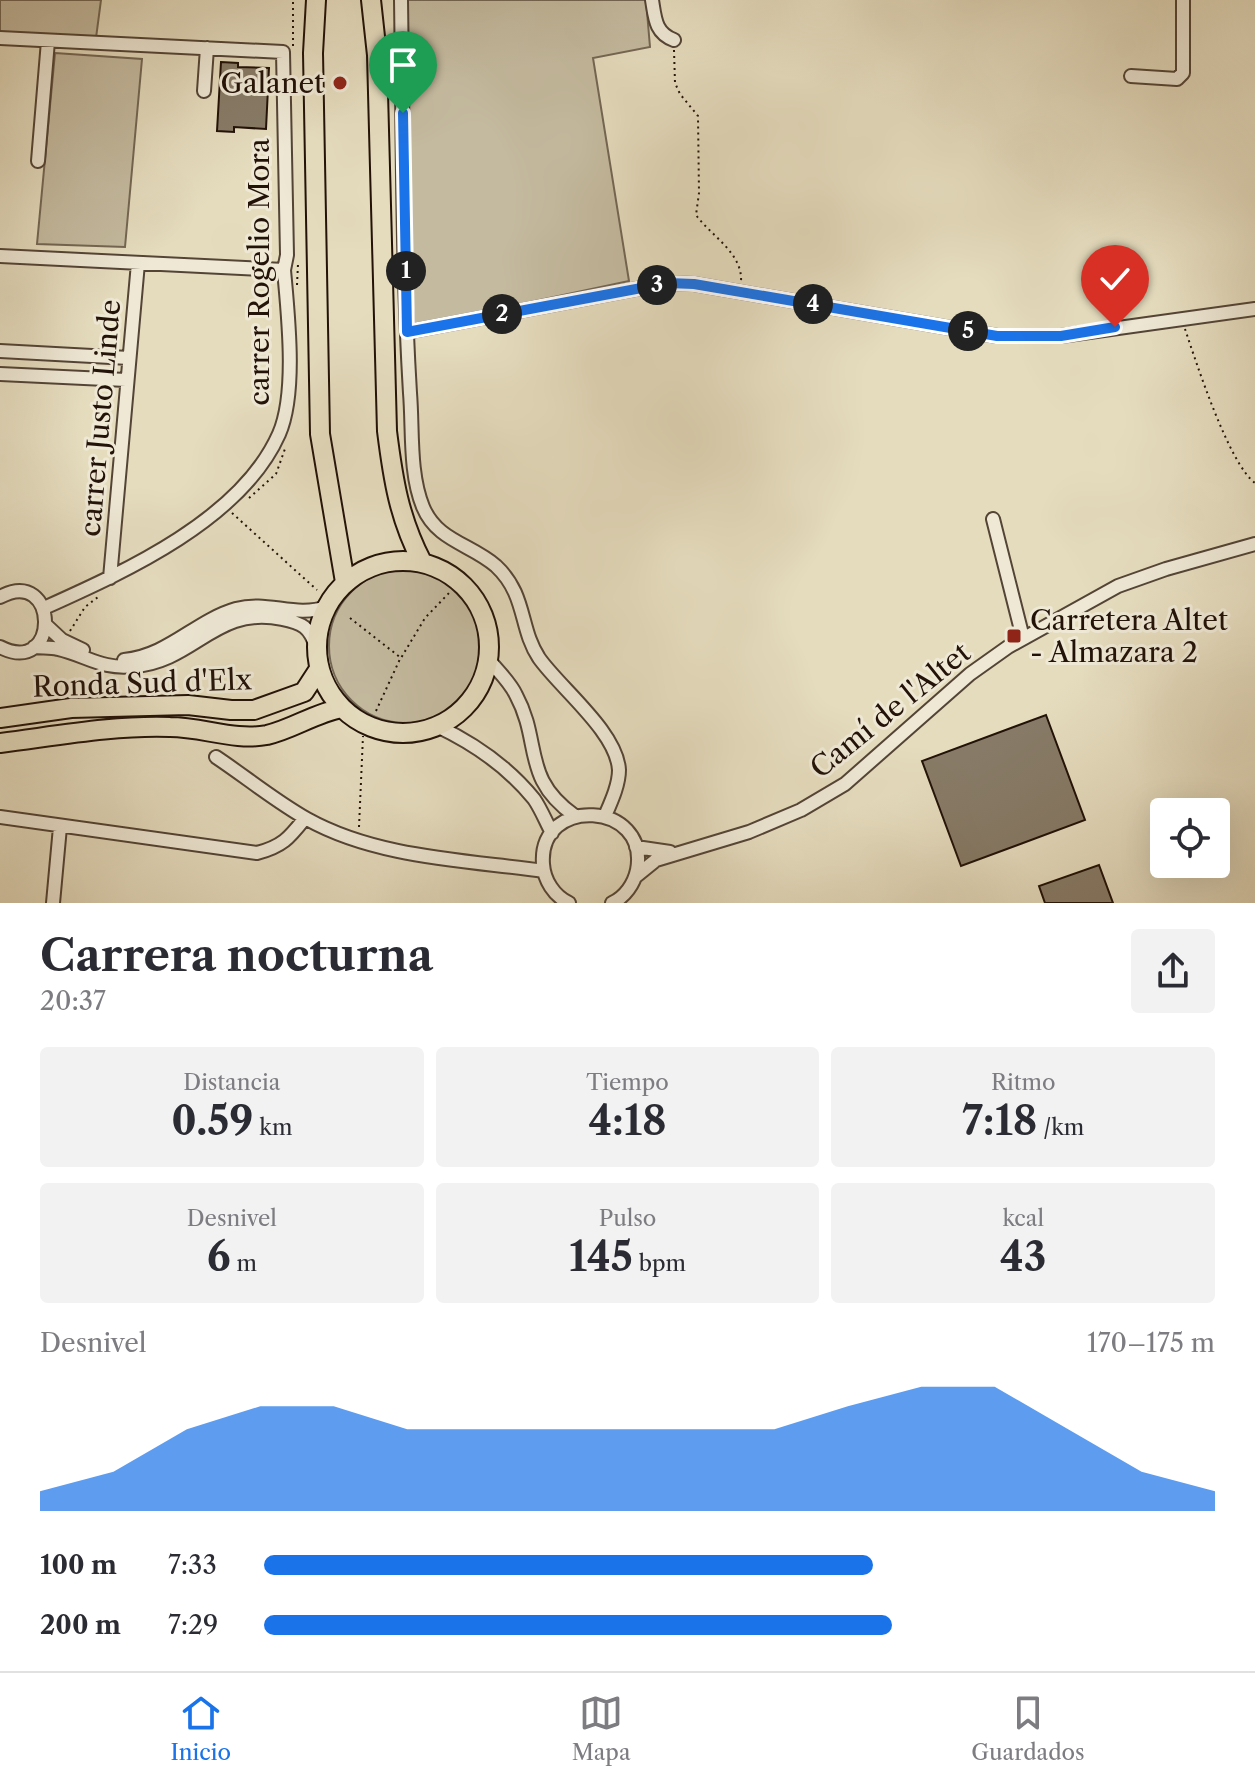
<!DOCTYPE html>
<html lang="es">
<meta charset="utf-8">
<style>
body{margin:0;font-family:"Libre Caslon Text",serif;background:#f2f2f3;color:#2b2b33;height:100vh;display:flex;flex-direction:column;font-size:30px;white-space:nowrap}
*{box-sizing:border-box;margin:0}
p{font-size:26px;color:#7c7c81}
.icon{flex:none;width:44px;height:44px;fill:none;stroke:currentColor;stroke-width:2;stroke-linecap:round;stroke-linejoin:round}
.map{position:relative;height:903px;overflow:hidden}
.drawer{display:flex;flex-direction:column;background:#fff;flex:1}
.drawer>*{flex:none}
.buttons{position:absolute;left:1150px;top:798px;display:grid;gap:16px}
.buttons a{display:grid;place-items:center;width:80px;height:80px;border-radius:8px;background:#fff;box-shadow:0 8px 32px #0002;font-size:40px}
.pin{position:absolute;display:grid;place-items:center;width:68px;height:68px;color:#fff;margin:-82px -34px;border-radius:50% 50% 50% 0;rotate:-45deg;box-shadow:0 0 8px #0007}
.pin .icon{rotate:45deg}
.km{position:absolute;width:40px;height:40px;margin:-20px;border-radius:50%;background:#222;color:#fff;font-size:22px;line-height:40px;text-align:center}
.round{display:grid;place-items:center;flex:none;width:84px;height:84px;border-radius:8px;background:#f2f2f3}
.summary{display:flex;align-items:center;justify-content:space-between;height:136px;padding:0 40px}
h1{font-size:44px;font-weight:700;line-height:60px}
.figures{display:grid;grid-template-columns:repeat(3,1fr);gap:12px;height:136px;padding:8px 40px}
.figures div{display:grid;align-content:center;border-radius:8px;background:#f2f2f3;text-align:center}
.figures b{font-size:40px;font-weight:700}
.figures small{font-size:22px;font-weight:400}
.figures p{font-size:22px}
.chart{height:224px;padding:16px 40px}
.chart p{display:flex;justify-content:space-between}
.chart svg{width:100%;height:144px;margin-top:8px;fill:#1a73e8;opacity:.7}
ul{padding:0 40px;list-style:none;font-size:26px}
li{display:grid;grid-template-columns:128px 96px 1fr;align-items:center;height:60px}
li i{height:20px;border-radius:10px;background:#1a73e8}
.tab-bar{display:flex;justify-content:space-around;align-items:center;height:112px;border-top:2px solid #e1e1e2;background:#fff;font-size:22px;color:#7c7c81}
.tab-bar a{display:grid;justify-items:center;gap:4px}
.tab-bar .on{color:#1a73e8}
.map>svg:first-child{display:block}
.green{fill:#c4ba9f;stroke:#736654;stroke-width:2}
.building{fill:#877b67;stroke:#221208;stroke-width:2}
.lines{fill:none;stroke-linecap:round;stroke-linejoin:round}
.minor-casing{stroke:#534436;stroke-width:16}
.highway-casing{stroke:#221208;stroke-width:22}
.path{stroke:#221208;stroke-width:2;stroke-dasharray:2 4;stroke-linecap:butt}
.minor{stroke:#eee8d5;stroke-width:12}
.highway{stroke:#e5dcbe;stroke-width:18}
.route-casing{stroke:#fff;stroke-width:16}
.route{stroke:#1a73e8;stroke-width:10}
.poi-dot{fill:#8f2418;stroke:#eee8d5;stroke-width:3}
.labels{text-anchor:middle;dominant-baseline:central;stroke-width:6;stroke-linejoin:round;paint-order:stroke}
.poi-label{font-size:28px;fill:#221208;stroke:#eee8d5;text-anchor:end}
.street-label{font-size:28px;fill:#221208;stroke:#eee8d5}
</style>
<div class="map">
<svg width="1255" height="903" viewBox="0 0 1255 903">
<rect width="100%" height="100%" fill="#e5dcbe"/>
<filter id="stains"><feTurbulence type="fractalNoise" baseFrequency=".0025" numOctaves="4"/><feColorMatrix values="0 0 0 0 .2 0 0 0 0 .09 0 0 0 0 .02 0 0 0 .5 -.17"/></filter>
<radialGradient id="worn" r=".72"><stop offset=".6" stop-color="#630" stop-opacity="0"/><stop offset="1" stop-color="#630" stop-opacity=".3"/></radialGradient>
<!-- green -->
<path class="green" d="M0 0H101L96 38 0 32Z
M407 0H646L650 47 593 58 629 281 413 327Z
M55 53 142 59 125 247 37 244Z
M329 646a77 77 0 1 1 154 0a77 77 0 1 1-154 0Z"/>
<!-- building -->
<path class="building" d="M221 62 238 63V67L269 68 266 129 234 127V132L217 131Z
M1046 715 1085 820 961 866 922 761Z
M1099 865 1113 903H1045L1039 886Z"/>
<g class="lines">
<defs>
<path id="minor" d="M401 0C403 131 402 262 410 393 413 429 409 473 423 507 437 541 471 544 496 566 527 595 519 628 539 658 560 688 617 732 619 770 619 785 611 802 605 816
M652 0C655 18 655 33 674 40
M0 38 283 52 287 255 284 270C288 315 297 393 279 434 241 520 124 572 44 608
M1131 76 1177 79 1183 73V0
M204 91 207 48
M38 161 48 41
M0 256 284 270
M407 332 668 283 694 284 997 336H1061L1255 309
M0 351 129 358
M0 374 126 380
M993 519 1023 638
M110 578 138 263
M0 597C59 565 61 678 0 647
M47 626 62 640 83 650
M34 647C42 648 51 647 58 649 88 656 101 670 135 666 195 661 216 605 282 619 302 623 310 627 316 647
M124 660C168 656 195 621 236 609 268 600 294 618 327 607
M489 660C498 671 510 682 516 695 542 743 521 778 575 816
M437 726C473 743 508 767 534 799 541 809 546 822 552 833
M216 757C246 777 275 801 307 819 377 858 465 860 544 871
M0 817 257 853C283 846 289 838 305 818
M636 847 670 852
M635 877 656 860 749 832 801 810 845 784 970 674 1008 647 1118 586 1166 569 1255 544
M53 903 60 827
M569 903C554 896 544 880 543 864 538 795 650 801 637 870 634 884 625 897 612 903"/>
<path id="highway" d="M316 0 313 53 320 434 345 582
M371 0 377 55 387 431C393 479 399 518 422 562
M317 647a86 86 0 1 1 172 0a86 86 0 1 1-172 0Z
M0 718 71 708 188 705 231 710H254L304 692 319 669
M0 743C56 736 114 725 170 727 203 727 234 741 267 735 293 729 315 713 342 708"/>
</defs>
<!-- minor casing -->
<use href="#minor" class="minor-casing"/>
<!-- highway casing -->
<use href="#highway" class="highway-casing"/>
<!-- path -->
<path class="path" d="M293 46V0
M674 50 675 83 680 94 698 116 699 193 696 215C711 236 743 253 741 282
M297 285 298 264
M1185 329C1196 362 1229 464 1255 483
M249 498 276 474 286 446
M232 513 317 590
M350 618 401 658 425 618 449 593
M70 631 85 607 98 597
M376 711 400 659
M359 827 363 736"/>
<!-- minor -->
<use href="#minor" class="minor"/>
<!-- highway -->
<use href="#highway" class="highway"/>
</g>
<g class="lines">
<defs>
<path id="route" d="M403 113 407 332 668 283 694 284 997 336H1061L1115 327"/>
</defs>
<!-- route casing -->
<use href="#route" class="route-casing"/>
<!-- route -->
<use href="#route" class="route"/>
</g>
<!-- markers -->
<g class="poi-dot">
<circle cx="340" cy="83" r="8"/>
<rect x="1006" y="628" width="16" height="16" rx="4"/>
</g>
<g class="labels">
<!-- poi labels -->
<g class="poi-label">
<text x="324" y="83">Galanet</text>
<text x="1030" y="620" text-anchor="start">Carretera Altet<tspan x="1030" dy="32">- Almazara 2</tspan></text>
</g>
<!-- street labels -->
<g class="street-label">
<text transform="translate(259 272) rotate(-90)">carrer Rogelio Mora</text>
<text transform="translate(100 418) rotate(-85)">carrer Justo Linde</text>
<text transform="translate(142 683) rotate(-2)">Ronda Sud d'Elx</text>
<text transform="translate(890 710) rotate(-39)">Camí de l'Altet</text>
</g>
</g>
<rect width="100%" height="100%" filter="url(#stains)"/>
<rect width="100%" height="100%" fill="url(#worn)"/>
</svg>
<div class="buttons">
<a><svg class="icon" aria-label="locate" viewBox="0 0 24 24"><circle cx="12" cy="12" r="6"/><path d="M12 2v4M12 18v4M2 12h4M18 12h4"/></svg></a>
</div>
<div class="pin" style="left:403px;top:113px;background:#1e9e55"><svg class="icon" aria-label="arrive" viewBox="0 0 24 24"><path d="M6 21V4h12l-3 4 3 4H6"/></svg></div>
<div class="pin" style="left:1115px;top:327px;background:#d93025"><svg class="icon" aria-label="check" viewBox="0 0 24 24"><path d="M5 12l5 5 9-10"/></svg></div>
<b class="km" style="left:406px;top:271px">1</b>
<b class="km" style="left:502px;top:314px">2</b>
<b class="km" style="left:657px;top:285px">3</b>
<b class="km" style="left:813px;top:304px">4</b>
<b class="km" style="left:968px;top:331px">5</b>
</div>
<section class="drawer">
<div class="summary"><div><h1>Carrera nocturna</h1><p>20:37</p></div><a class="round"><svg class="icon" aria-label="share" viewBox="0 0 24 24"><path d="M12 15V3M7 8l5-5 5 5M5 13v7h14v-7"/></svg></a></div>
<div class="figures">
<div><p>Distancia</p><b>0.59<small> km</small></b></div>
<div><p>Tiempo</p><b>4:18</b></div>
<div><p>Ritmo</p><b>7:18<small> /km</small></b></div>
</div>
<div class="figures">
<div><p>Desnivel</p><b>6<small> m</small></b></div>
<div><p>Pulso</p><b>145<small> bpm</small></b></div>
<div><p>kcal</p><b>43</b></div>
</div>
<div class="chart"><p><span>Desnivel</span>170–175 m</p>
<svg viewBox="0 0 160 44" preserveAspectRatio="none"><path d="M0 44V38L10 32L20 19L30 12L40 12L50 19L60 19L70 19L80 19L90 19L100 19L110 12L120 6L130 6L140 19L150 32L160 38V44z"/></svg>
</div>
<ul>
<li><b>100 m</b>7:33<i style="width:64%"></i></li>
<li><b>200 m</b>7:29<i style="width:66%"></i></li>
</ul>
</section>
<nav class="tab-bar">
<a class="on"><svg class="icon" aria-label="home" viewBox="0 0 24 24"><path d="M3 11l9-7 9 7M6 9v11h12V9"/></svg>Inicio</a>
<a><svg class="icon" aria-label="map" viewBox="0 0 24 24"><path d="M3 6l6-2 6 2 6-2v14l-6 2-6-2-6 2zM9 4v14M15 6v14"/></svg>Mapa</a>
<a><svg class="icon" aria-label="saved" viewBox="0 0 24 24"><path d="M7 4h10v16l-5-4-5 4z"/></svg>Guardados</a>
</nav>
